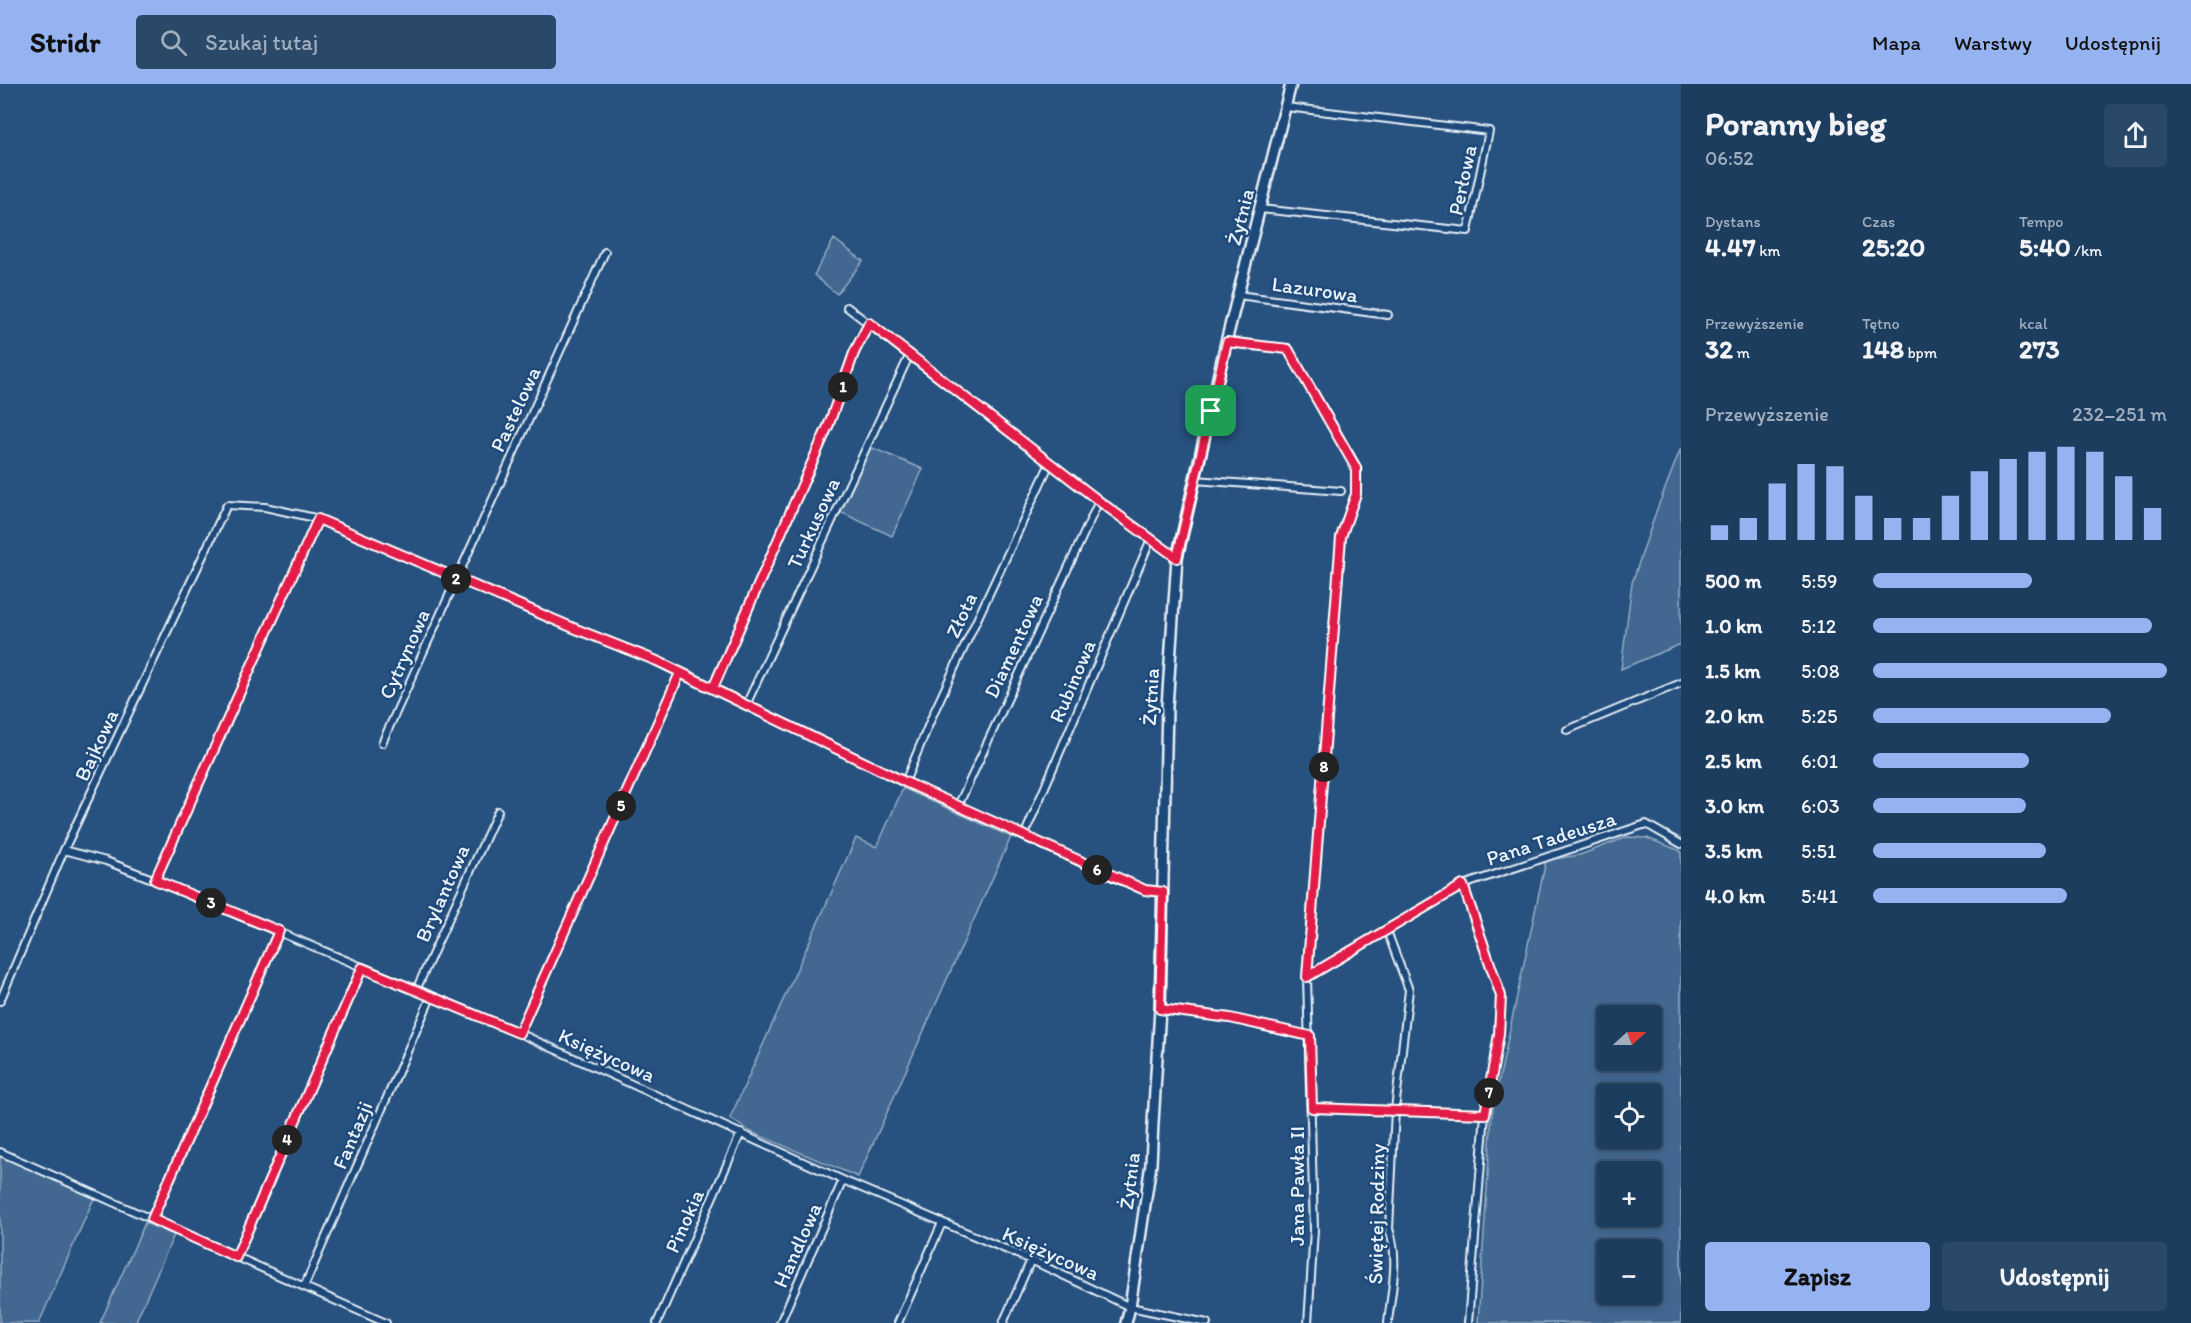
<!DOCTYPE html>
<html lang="pl">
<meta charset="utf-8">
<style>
body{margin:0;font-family:Itim,sans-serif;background:#2a4868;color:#f1f3f6;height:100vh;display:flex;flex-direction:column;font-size:22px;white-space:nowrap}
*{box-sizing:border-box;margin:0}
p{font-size:20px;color:#a0aebd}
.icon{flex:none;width:33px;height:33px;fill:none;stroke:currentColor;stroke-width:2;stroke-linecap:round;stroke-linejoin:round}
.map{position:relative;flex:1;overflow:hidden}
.side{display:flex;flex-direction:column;background:#1d3d5f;width:510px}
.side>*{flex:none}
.needle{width:39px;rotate:69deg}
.tools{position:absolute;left:1596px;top:921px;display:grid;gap:12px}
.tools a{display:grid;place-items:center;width:66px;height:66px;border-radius:6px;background:#1d3d5f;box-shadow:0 3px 9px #0003,0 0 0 2px #3b5674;font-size:30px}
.pin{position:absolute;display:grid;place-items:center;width:51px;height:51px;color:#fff;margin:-26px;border-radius:12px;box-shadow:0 3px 9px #0006}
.km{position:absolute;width:30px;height:30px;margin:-15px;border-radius:50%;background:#222;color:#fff;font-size:16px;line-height:30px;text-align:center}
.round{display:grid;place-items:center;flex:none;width:63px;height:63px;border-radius:6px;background:#2a4868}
.head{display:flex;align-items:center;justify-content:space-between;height:102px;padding:0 24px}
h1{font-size:33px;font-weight:700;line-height:45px}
.stats{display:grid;grid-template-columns:repeat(3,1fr);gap:9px;height:102px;padding:6px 24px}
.stats div{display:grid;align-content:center}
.stats b{font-size:26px;font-weight:700}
.stats small{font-size:16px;font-weight:400}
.stats p{font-size:16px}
.chart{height:168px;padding:12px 24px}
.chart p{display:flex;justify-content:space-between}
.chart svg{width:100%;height:108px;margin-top:6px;stroke:#95b2f1;stroke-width:6}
.primary-button{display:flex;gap:12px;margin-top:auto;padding:12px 24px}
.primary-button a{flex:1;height:69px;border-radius:6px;background:#95b2f1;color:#111;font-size:24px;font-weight:700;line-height:69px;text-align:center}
.primary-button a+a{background:#2a4868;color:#f1f3f6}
ul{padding:0 24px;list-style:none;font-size:20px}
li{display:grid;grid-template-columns:96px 72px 1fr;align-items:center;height:45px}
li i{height:15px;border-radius:8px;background:#95b2f1}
header{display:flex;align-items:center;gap:36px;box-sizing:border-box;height:84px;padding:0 30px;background:#95b2f1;color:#111}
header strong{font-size:28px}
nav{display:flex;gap:33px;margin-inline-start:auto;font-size:21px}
.search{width:420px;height:54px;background:#2a4868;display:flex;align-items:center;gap:15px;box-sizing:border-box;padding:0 21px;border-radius:6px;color:#a0aebd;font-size:22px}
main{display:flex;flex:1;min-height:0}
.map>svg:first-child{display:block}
.green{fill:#436891;stroke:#96acc4;stroke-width:1.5;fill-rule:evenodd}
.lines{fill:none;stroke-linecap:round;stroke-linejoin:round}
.street-casing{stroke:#e8f1f8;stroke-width:10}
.secondary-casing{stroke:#e8f1f8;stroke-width:14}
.street{stroke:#1f4a7a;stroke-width:6}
.secondary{stroke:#1f4a7a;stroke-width:9}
.route-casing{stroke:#fff;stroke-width:12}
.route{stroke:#e11d48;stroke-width:8}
.labels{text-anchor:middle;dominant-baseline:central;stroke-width:5;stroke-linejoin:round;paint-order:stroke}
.street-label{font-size:21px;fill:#e8f1f8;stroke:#1f4a7a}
</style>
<header>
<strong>Stridr</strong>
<div class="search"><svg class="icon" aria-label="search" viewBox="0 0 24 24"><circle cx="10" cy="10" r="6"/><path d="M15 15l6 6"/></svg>Szukaj tutaj</div>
<nav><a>Mapa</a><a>Warstwy</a><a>Udostępnij</a></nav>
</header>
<main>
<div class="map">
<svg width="1681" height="1239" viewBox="0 0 1681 1239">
<rect width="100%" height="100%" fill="#27517f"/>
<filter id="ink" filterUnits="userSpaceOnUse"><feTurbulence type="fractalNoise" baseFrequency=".0167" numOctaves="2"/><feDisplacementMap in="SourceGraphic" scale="12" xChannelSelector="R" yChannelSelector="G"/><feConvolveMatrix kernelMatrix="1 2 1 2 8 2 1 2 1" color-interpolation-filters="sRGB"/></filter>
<g filter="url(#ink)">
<!-- green -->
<path class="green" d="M834 155 863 177 837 210 814 191Z
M870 363 923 385 892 452 840 428Z
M1681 364V560L1621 585 1632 499 1657 425Z
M903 704 1011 753 858 1093 749 1047 730 1034 856 754 877 763Z
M1627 753 1647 754 1681 767V1239H1478L1492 1029 1546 776 1580 771ZM1606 932H1652V976H1606ZM1606 1010H1652V1054H1606ZM1606 1088H1652V1132H1606ZM1606 1166H1652V1210H1606Z
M0 1071 94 1114 39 1239H0Z
M145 1139 174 1151 135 1239H100Z"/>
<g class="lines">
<defs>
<path id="street" d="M1260 125 1468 147 1489 47 1286 23
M1238 211 1388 231
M847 223 1099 417 1177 474
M1226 258 1288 265 1357 384 1356 410 1341 453 1307 893 1314 1146 1308 1239
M1195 396 1341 407
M713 604 829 340 854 269 869 239
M746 621 910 270
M1567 646 1681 599
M382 659 605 168
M905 698 934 628 1050 379
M958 722 1099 417
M1024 752 1151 455
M64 766 106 777 155 796 519 949 845 1097 1031 1176 1130 1223 1207 1239
M155 796 318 435
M1463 801 1501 912 1499 950 1485 1030 1468 1239
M1387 847 1409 906 1395 1026 1389 1145C1400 1174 1391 1209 1388 1239
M1307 893 1463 801 1646 740 1681 760
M416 906 498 727
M0 917 64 766 227 421 265 423 315 434 576 545 657 577 905 698 1106 790 1145 806 1163 808
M1160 925 1230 934 1310 953
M519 949 680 589
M1312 1024 1485 1030
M0 1068 386 1239
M152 1135 279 847
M236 1173 362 884
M304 1203 431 913
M657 1239 741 1049
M780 1239 843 1096
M898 1239 942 1139
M1003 1239 1031 1176"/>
<path id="secondary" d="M1126 1239 1130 1223 1151 1080 1153 1039 1160 925 1167 623 1177 474 1226 258 1291 0"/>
</defs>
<!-- street casing -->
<use href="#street" class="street-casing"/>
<!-- secondary casing -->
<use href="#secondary" class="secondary-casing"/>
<!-- street -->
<use href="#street" class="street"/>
<!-- secondary -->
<use href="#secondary" class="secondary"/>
</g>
</g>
<g class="lines" filter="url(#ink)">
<defs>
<path id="route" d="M1211 327 1177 474 1099 417 869 239 854 269 829 340 713 604 657 577 576 545 318 435 155 796 279 847 152 1135 236 1173 362 884 519 949 680 589 905 698 1145 806 1163 808 1160 925 1230 934 1310 952 1312 1024 1485 1030 1499 950 1501 912 1463 801 1307 893 1341 453 1356 410V384L1288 265 1227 258 1211 327"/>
</defs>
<!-- route casing -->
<use href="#route" class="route-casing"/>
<!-- route -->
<use href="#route" class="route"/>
</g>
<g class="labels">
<!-- street labels -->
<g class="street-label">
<text transform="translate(1462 96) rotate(-78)">Perłowa</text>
<text transform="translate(1240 133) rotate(-76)">Żytnia</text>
<text transform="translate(1315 205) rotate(8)">Lazurowa</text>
<text transform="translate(515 325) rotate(-65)">Pastelowa</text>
<text transform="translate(813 439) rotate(-65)">Turkusowa</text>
<text transform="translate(961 531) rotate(-65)">Złota</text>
<text transform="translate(1013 562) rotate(-65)">Diamentowa</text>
<text transform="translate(404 570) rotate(-66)">Cytrynowa</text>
<text transform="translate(1072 597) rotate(-67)">Rubinowa</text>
<text transform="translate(1150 613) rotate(-87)">Żytnia</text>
<text transform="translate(96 661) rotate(-65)">Bajkowa</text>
<text transform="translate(1551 754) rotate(-18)">Pana Tadeusza</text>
<text transform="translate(442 809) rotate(-66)">Brylantowa</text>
<text transform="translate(607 971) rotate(24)">Księżycowa</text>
<text transform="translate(352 1051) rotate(-67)">Fantazji</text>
<text transform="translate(1129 1097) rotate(-83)">Żytnia</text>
<text transform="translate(1296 1102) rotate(-90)">Jana Pawła II</text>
<text transform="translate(1376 1130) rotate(-89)">Świętej Rodziny</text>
<text transform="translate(684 1137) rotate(-66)">Pinokia</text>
<text transform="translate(797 1161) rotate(-66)">Handlowa</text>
<text transform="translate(1051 1169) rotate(24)">Księżycowa</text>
</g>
</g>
</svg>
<div class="tools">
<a><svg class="needle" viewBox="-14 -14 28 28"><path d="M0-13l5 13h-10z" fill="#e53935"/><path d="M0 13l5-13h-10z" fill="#a0aebd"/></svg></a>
<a><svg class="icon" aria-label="locate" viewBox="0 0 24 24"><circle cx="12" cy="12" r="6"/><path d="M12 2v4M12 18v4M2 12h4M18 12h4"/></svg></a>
<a>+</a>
<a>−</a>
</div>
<div class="pin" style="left:1211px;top:327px;background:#1e9e55"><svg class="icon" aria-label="arrive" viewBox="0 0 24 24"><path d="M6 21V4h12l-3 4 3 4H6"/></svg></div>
<b class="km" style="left:843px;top:303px">1</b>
<b class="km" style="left:456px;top:495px">2</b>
<b class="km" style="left:211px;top:819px">3</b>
<b class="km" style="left:287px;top:1056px">4</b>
<b class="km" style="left:621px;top:722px">5</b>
<b class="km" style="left:1097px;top:786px">6</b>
<b class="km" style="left:1489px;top:1009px">7</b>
<b class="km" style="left:1324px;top:683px">8</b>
</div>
<section class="side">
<div class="head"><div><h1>Poranny bieg</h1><p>06:52</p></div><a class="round"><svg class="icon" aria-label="share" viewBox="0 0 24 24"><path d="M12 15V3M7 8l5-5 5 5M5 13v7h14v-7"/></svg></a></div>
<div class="stats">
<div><p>Dystans</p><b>4.47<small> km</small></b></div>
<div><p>Czas</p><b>25:20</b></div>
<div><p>Tempo</p><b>5:40<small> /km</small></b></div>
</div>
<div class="stats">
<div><p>Przewyższenie</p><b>32<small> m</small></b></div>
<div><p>Tętno</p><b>148<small> bpm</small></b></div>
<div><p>kcal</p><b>273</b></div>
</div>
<div class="chart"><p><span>Przewyższenie</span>232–251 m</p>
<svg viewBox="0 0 160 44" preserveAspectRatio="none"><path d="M5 44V38M15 44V35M25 44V21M35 44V13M45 44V14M55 44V26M65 44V35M75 44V35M85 44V26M95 44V16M105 44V11M115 44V8M125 44V6M135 44V8M145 44V18M155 44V31"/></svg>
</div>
<ul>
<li><b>500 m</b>5:59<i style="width:54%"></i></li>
<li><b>1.0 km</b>5:12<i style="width:95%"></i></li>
<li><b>1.5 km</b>5:08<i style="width:100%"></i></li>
<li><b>2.0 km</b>5:25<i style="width:81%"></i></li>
<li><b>2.5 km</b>6:01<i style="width:53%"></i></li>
<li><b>3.0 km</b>6:03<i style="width:52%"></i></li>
<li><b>3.5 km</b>5:51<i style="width:59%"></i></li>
<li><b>4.0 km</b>5:41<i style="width:66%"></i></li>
</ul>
<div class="primary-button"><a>Zapisz</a><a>Udostępnij</a></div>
</section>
</main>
